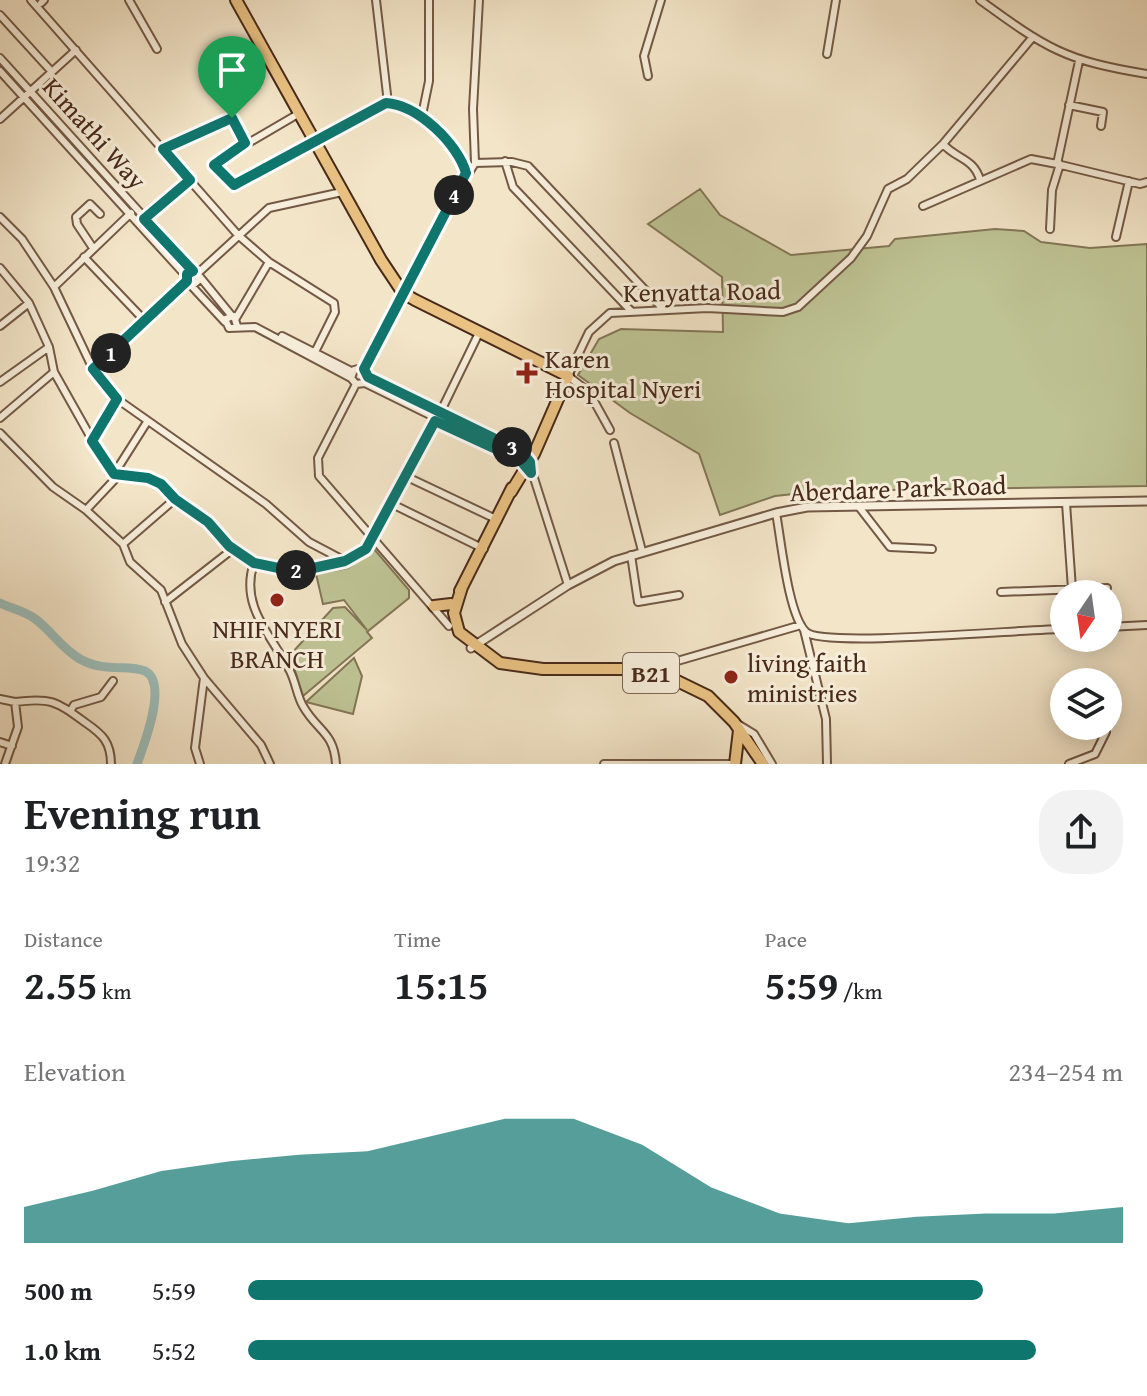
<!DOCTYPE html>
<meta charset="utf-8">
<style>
body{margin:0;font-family:"Gentium Book Plus",serif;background:#f2f2f2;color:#202124;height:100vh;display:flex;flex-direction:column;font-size:30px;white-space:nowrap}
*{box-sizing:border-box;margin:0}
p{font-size:26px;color:#757577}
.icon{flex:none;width:44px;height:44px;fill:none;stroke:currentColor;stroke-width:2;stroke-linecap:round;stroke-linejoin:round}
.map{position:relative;height:764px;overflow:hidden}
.side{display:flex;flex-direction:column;background:#fff;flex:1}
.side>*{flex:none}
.needle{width:52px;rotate:193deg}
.buttons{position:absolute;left:1050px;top:580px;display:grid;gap:16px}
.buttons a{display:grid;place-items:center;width:72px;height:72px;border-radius:50%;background:#fff;box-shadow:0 4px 20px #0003;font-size:40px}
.pin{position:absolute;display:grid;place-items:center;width:68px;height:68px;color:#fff;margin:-82px -34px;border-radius:50% 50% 50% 0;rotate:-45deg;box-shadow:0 0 8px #0007}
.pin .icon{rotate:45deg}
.km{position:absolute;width:40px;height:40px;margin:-20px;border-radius:50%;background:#222;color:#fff;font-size:22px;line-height:40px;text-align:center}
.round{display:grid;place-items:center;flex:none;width:84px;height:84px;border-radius:32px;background:#f2f2f2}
.summary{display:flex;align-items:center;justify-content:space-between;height:136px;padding:0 24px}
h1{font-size:44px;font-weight:700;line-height:60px}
.stats{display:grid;grid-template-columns:repeat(3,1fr);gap:12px;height:136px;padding:8px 24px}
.stats div{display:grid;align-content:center}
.stats b{font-size:40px;font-weight:700}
.stats small{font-size:22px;font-weight:400}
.stats p{font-size:22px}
.chart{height:224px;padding:16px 24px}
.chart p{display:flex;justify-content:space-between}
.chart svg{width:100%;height:144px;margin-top:8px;fill:#0f766e;opacity:.7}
ul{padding:0 24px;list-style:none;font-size:26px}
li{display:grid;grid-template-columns:128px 96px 1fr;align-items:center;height:60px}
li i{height:20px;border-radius:10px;background:#0f766e}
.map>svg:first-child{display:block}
.green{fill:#bec394;stroke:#837656;stroke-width:2}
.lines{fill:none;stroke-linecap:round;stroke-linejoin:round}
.river{stroke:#9dbebb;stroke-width:9}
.minor-casing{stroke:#735945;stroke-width:10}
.tertiary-casing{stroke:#735945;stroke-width:11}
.trunk-casing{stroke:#482a19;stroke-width:14}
.minor{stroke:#f7eedb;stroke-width:6}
.tertiary{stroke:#f7eedb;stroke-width:7}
.trunk{stroke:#eac284;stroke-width:10}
.route-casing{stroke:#fff;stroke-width:16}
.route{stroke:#0f766e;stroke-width:10}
.poi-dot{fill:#8f2418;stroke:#f7eedb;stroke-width:3}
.labels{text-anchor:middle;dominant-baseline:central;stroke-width:6;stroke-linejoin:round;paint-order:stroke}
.shield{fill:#f7eedb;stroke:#7c6553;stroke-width:2}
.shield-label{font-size:24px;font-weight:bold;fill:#482a19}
.street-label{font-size:26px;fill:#482a19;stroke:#f7eedb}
.poi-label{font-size:26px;fill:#482a19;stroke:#f7eedb;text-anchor:start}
</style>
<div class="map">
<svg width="1147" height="764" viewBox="0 0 1147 764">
<rect width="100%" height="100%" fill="#f3e5c8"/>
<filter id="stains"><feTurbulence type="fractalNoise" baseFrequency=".0025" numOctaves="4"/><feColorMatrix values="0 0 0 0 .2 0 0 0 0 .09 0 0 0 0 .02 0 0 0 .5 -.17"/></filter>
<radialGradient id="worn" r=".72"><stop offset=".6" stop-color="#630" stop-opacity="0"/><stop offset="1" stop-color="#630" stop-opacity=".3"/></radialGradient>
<!-- green -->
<path class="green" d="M700 189 720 215 791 255 889 246 895 239 995 229 1024 231 1041 242 1090 248 1147 244V486L822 491 775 496 720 515 699 454 630 413 578 375 599 339 621 329 723 332 722 277 648 224Z
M374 549 409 590V598L367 632 372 638 303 696 290 655 333 608 345 607 367 630 344 600 323 604 316 574 348 568Z
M354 658 362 676 353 714 306 702Z"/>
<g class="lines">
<!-- river -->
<path class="river" d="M0 603C10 608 24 611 34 618 51 630 61 648 80 659 105 673 128 664 145 671 169 683 143 747 137 764"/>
<defs>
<path id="minor" d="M31 0 238 235 269 262 334 303 335 312 315 352
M129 0 157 49
M376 0 388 103
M980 0C1046 48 1065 61 1147 74
M41 3 44 0
M0 15 52 72
M827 54 836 0
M0 58 193 271
M1079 61 1057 164 1140 184 1147 182
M0 71 186 276
M648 76 644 56 661 0
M1069 105 1103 112 1101 126
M298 114 214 163V167L234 185 391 103C424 113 457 141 466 173
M0 119 76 50
M421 120 429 81V0
M943 144C956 159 974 158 980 180
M163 149 230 117 245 143
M505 161 513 187 631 311
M475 163 473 109 479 0
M923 206 1031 159 1057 164
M0 217 22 239 54 287 93 369 117 399 266 504 309 542 345 561
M144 219 190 180
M1050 229 1052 190 1060 164
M1116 237 1129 181
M93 248 77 224 76 217 90 204 100 214
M84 257 145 321
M0 268 29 303 49 347 54 372 108 468 118 476 148 478 161 484 208 522 229 546 254 563 274 569H309L345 561 366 549 435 421
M198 273 269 208 342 192
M200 277 231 315
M186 280 225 322
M193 285 200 279 195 271
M54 287 131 213
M236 318 269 262
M0 326 29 303
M237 326 234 316 225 319 229 328 255 327 351 378
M282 336 353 372
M93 369 187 281
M364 369 439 222 475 163 512 162 528 166 664 310
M368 377 435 411
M0 382 49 347
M365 383 367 372 362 368 354 370 351 378 356 384 365 383 432 416
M356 384 318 458 319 476 449 626
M441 411 479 333
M444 415 527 456 568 585
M0 418 54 372
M441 421 443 412 434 411 435 421 520 460 527 468
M610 430 589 392 568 376 589 332 610 313 707 308 783 312 798 307 851 258 867 236 888 189 907 179 943 144 1032 38
M0 433 53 487 86 510 123 544 130 562 161 590 182 644 204 678 261 745 270 764
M92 441 117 399
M614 443 642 551
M114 474 147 422
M403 475 498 520
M390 503 484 549
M1066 503 1072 589
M859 507 890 547 932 549
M86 510 118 476
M776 513C781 539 788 615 806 632 823 648 1026 629 1064 629
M123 544 175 499
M631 555 638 602 679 595
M254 563C239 606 272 636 290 671 296 683 297 696 303 706 317 731 334 732 336 764
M1001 592 1107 588
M165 602 233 549
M1108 627 1147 625
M804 630 826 719 827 764
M643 671 801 625
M0 699 15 702 18 727 5 764
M15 702C52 697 57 702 86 723 102 734 111 742 111 764
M71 710 74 705 101 697 113 681
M736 723 754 734 772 764
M0 742 12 746
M200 764 195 748 204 678
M604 764H735
M1069 764 1095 754 1106 732 1102 726"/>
<path id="tertiary" d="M471 648 568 585 614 561 776 513 807 507 1147 501"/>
<path id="trunk" d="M236 0 381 260 403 293 415 300 568 376 534 454 511 492
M462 587 454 613 459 632 500 663 543 669H622L669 677 708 696 734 722 763 764
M460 591 512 488
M434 606 451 604
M735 764 739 730"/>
</defs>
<!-- minor casing -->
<use href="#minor" class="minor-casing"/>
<!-- tertiary casing -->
<use href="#tertiary" class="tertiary-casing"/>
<!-- trunk casing -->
<use href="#trunk" class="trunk-casing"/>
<!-- minor -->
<use href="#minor" class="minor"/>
<!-- tertiary -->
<use href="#tertiary" class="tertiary"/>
<!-- trunk -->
<use href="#trunk" class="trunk"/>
</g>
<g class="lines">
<defs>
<path id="route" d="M386 103C418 105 458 144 466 173L364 369 368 377 522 452 530 462 531 473 520 460 435 421 366 549 345 561 309 569 288 570 254 563 229 546 208 522 175 499 161 484 148 478 114 474 92 441 117 399 93 369 187 281V274L193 271 144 219 190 180 163 149 232 118 245 143 214 165 234 185Z"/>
</defs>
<!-- route casing -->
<use href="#route" class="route-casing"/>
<!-- route -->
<use href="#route" class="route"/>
</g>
<!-- markers -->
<g class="poi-dot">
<path d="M523 361h8v8h8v8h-8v8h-8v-8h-8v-8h8z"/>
<circle cx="277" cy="600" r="8"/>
<circle cx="731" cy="677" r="8"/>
</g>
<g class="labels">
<!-- shield labels -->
<rect class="shield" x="623" y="653" width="56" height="40" rx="6"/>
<g class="shield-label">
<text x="651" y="673">B21</text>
</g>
<!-- street labels -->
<g class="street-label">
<text transform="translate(95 133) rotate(48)">Kimathi Way</text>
<text transform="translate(702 291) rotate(-1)">Kenyatta Road</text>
<text transform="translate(898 488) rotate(-2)">Aberdare Park Road</text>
</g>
<!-- poi labels -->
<g class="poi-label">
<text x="545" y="358">Karen<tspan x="545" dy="30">Hospital Nyeri</tspan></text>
<text x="277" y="628" text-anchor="middle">NHIF NYERI<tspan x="277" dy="30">BRANCH</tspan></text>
<text x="747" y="662">living faith<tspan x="747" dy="30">ministries</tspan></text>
</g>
</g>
<rect width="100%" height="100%" filter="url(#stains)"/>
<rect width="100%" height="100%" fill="url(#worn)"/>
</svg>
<div class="buttons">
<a><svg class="needle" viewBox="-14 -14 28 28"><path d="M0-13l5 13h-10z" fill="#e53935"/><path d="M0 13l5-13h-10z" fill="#757577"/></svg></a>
<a><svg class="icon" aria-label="layers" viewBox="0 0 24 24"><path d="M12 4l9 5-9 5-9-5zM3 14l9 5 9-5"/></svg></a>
</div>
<div class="pin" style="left:232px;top:118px;background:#1e9e55"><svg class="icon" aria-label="arrive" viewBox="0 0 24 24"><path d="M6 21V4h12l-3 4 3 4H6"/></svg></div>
<b class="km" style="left:111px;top:353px">1</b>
<b class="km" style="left:296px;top:570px">2</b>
<b class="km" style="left:512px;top:447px">3</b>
<b class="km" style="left:454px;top:195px">4</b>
</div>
<section class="side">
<div class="summary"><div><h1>Evening run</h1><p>19:32</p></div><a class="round"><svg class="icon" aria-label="share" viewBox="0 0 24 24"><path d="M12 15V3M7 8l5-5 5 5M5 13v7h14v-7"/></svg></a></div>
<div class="stats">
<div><p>Distance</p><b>2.55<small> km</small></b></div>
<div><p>Time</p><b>15:15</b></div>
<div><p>Pace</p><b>5:59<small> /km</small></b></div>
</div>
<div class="chart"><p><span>Elevation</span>234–254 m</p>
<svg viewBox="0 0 160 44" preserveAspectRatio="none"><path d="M0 44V33L10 28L20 22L30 19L40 17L50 16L60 11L70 6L80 6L90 14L100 27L110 35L120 38L130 36L140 35L150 35L160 33V44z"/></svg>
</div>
<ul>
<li><b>500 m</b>5:59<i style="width:84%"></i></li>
<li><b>1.0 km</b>5:52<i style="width:90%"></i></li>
</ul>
</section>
